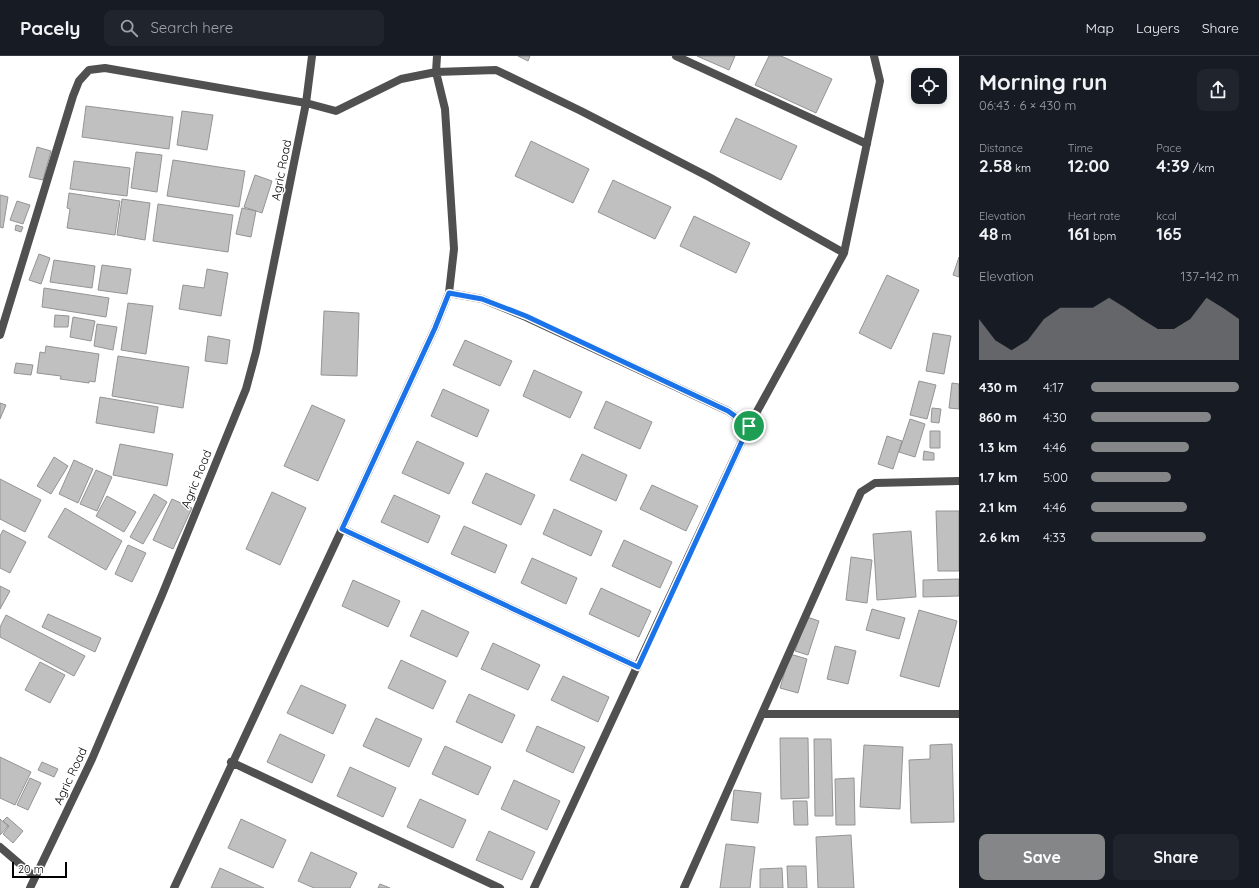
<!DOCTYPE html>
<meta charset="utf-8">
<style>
body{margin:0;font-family:Quicksand,sans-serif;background:#20242c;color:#f1f3f6;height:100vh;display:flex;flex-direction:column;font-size:15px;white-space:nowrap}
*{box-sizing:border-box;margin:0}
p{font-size:13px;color:#9ea1a6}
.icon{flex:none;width:22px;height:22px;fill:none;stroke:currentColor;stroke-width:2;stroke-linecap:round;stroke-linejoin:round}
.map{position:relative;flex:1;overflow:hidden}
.details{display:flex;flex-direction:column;background:#171b24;width:300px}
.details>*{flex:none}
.fabs{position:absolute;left:911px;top:12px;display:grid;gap:8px}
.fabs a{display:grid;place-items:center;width:36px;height:36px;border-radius:8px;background:#171b24;box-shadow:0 2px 6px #0003;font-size:20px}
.scale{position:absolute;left:12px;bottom:10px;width:55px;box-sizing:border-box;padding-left:4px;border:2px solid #000;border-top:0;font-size:11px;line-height:14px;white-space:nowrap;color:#000;-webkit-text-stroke:3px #fff;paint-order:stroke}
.pin{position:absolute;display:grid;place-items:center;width:34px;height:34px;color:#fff;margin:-17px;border:2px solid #fff;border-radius:50%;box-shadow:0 1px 4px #0007}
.round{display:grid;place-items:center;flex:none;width:42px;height:42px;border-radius:8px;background:#20242c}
.summary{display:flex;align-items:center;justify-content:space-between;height:68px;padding:0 20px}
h1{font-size:22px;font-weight:700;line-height:30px}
.figures{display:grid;grid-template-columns:repeat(3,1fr);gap:6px;height:68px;padding:4px 20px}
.figures div{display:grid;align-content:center}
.figures b{font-size:17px;font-weight:700}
.figures small{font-size:11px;font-weight:400}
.figures p{font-size:11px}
.chart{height:112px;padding:8px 20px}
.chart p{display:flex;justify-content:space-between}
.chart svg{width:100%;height:72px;margin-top:4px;fill:#858687;opacity:.7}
.button{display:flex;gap:8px;margin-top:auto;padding:8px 20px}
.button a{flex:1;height:46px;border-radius:8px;background:#858687;color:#fff;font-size:16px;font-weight:700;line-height:46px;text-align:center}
.button a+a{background:#20242c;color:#f1f3f6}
ul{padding:0 20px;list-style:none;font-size:13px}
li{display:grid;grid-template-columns:64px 48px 1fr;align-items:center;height:30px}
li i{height:10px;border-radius:5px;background:#858687}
header{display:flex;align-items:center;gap:24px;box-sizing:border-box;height:56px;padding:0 20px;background:#171b24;border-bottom:1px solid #363941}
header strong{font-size:19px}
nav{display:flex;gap:22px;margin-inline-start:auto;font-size:14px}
.search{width:280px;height:36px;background:#20242c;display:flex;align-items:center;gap:10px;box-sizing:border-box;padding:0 14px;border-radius:8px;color:#9ea1a6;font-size:15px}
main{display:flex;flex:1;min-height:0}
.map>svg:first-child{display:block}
.building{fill:#c0c0c0;stroke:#949494}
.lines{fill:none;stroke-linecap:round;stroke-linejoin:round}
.minor{stroke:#505050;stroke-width:8}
.tertiary{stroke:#505050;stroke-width:8}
.route-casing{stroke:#fff;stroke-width:8}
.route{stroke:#1a73e8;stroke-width:5}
.labels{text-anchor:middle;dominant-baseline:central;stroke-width:3;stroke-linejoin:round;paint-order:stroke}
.street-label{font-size:12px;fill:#000;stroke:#fff}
</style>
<header>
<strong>Pacely</strong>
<div class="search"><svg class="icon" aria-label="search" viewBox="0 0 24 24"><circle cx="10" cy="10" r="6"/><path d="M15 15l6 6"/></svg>Search here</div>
<nav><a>Map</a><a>Layers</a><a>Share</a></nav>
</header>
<main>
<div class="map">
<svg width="959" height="832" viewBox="0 0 959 832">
<rect width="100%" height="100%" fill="#fff"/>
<!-- building -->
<path class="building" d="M518 0H530L528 5Z
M697 0H735L729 14Z
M769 0H781L832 23 816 57 755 29Z
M86 50 173 61 169 93 82 81Z
M182 55 213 59 207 94 177 89Z
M736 62 797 90 781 124 720 96Z
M531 85 589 113 573 147 515 120Z
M37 91 51 95 43 124 29 121Z
M136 96 162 99 157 136 131 132Z
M173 104 245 115 239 151 167 140Z
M74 105 130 112 127 140 70 133Z
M255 119 272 125 262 157 244 151Z
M613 124 671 151 655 183 598 156Z
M69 137 120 145 115 179 67 172 70 153 67 152Z
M0 139 8 141 3 172 0 171Z
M122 143 150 147 145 184 117 179Z
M17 145 30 149 23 168 10 164Z
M158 148 233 159 228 196 153 185Z
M242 152 256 155 251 181 236 178Z
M694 160 750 187 736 217 680 190Z
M16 169 23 171 21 176 15 174Z
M39 198 50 202 41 228 29 224Z
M959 201V221L953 219Z
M54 204 95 210 92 232 50 226Z
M102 209 131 213 127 238 98 234Z
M207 213 228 217 221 260 179 253 183 229 204 232Z
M887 219 919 234 891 293 859 277Z
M44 232 109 242 106 261 42 251Z
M128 247 153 250 146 298 121 294Z
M324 255 359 257 357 320 321 319Z
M55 259 69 260 68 271H54Z
M73 261 95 265 91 285 70 281Z
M97 268 117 271 113 294 94 290Z
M933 277 951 280 944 318 926 315Z
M208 280 230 284 227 308 205 305Z
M465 284 512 305 500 330 453 309Z
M46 290 99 298 95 326 89 325V327L60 323 61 320 37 317 40 296 45 297Z
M118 300 189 311 183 352 112 340Z
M16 307 33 309 31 319 14 317Z
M534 314 582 336 570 362 523 340Z
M919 325 936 329 927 363 910 359Z
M952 327 959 328V353L949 352Z
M443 333 489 354 477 381 431 360Z
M100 341 158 351 154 377 96 367Z
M606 345 652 366 640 393 594 372Z
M0 347 6 349 0 363Z
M312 349 345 364 318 425 284 410Z
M932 352 941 353 939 367 931 366Z
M910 363 925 368 915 401 899 396Z
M930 375H940V392H930Z
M887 380 902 385 893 413 878 408Z
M417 385 464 407 449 438 402 417Z
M120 388 173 398 167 430 113 419Z
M924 395 934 397V404H923Z
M582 398 627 419 616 445 570 424Z
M54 401 68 410 51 438 37 430Z
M74 404 93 413 78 447 59 438Z
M96 414 112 421 97 455 80 448Z
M486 417 535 439 521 469 472 447Z
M0 423 41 444 25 476 0 463Z
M652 429 698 450 686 475 640 453Z
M272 436 306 452 280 509 246 493Z
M154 438 167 446 143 488 130 481Z
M394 439 440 460 428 487 381 466Z
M107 440 136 456 124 476 96 460Z
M172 443 192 452 173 493 153 484Z
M65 452 122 485 106 514 48 481Z
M554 453 602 475 591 500 543 478Z
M936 455H959V515H938Z
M464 470 507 489 495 517 451 498Z
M3 474 26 486 10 517 0 512V480Z
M911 475 916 541 877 544 873 478Z
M624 484 672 506 660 532 612 510Z
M128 489 146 497 132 526 115 518Z
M851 501 872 504 867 547 846 544Z
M532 502 577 522 566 548 521 527Z
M959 523V540L923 541V524Z
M353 524 400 545 388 571 342 550Z
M0 530 10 535 0 553Z
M601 532 651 555 639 581 589 558Z
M872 553 905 562 899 583 866 574Z
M422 554 469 576 457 601 410 580Z
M919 554 957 565 939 631 900 620Z
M48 558 101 582 95 596 42 571Z
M6 559 85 600 74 620 0 581V571Z
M807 561 819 565 808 599 795 595Z
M493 587 540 609 528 634 481 613Z
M835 590 856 595 848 628 827 623Z
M790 598 807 603 798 637 780 632Z
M401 604 446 625 433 653 388 632Z
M40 606 65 619 50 647 25 634Z
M563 620 609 641 598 666 551 644Z
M301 629 346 649 333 678 287 657Z
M469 638 515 659 502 687 456 666Z
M376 662 422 683 409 711 363 690Z
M537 670 585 691 573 717 526 695Z
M280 678 325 699 312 727 267 706Z
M780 682H808L809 742 781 743Z
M814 683H831L833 760H815Z
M952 688 954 766 911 767 909 704 930 703V689Z
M864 689 903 691 900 753 860 751Z
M445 690 491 711 478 739 432 718Z
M0 701 31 716 15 749 0 742Z
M42 706 58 713 54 721 38 714Z
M350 711 396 732 383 761 337 740Z
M30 722 41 727 28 754 17 749Z
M854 722 855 769H836L835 723Z
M514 724 560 745 547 774 501 753Z
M734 734 761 737 758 767 731 764Z
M420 743 466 764 453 792 407 771Z
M793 745H807L808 769H794Z
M7 761 23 775 13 787 3 778 9 770 3 765Z
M0 763 8 770 0 779Z
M241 763 286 784 273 812 228 792Z
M489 775 535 796 522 824 476 804Z
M851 779 854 832H818L816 781Z
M726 788 755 791 750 832H720Z
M311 796 357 817 350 832H314L298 825Z
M787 810H806L807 832H788Z
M220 812 264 832H211Z
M782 812 783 832H760V813Z
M380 828 390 832H378Z"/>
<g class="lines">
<!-- minor -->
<path class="minor" d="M676 0 867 88
M449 237 482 243 526 261 728 355 749 370
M0 279 73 40 79 25 89 14 105 12 306 47 336 55 401 23 436 16 496 14 581 55 709 121 844 197
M342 473 638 611
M762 658H959
M231 706 500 832
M0 791 35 821
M174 832 342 473 435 272 449 237 454 193 445 53 436 16 437 0
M534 832 749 370 844 197 880 25 874 0
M684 832 861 436 875 427 959 425"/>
<!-- tertiary -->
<path class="tertiary" d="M30 832 92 703 162 539 246 333 256 296 306 47 312 0"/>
</g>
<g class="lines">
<defs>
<path id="route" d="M449 237 482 243 526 260 728 355 749 370 638 611 342 473 435 272Z"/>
</defs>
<!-- route casing -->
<use href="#route" class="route-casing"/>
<!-- route -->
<use href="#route" class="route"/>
</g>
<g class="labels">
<!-- street labels -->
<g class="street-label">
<text transform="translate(281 114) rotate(-79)">Agric Road</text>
<text transform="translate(196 423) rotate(-68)">Agric Road</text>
<text transform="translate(70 720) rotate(-65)">Agric Road</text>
</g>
</g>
</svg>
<div class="fabs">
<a><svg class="icon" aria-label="locate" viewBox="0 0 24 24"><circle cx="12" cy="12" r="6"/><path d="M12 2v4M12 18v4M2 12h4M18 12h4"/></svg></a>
</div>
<div class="scale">20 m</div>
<div class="pin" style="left:749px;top:370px;background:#1e9e55"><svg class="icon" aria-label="arrive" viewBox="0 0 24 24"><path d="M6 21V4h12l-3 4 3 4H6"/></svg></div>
</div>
<section class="details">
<div class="summary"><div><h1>Morning run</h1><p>06:43 · 6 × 430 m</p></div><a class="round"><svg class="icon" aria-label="share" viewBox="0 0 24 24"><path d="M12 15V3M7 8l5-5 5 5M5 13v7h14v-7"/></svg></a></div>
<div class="figures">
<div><p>Distance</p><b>2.58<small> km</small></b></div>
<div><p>Time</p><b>12:00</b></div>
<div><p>Pace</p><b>4:39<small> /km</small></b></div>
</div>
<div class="figures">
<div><p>Elevation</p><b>48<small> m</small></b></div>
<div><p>Heart rate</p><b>161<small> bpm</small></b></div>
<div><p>kcal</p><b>165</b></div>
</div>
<div class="chart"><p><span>Elevation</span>137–142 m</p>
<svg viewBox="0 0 160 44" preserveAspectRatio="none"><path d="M0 44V19L10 32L20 38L30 32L40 19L50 12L60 12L70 12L80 6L90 12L100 19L110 25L120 25L130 19L140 6L150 12L160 19V44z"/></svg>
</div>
<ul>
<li><b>430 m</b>4:17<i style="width:100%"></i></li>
<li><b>860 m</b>4:30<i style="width:81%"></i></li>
<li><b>1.3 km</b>4:46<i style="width:66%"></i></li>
<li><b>1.7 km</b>5:00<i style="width:54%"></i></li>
<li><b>2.1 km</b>4:46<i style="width:65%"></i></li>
<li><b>2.6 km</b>4:33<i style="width:78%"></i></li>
</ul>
<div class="button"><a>Save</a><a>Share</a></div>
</section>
</main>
